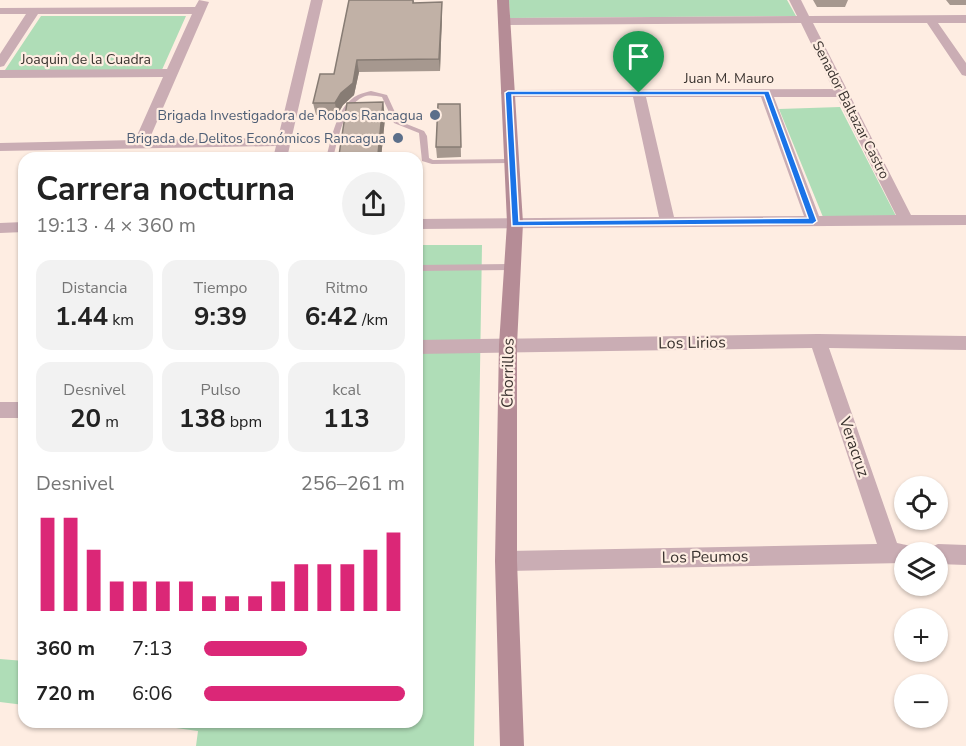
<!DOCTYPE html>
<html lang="es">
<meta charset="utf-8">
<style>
body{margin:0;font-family:"Nunito Sans",sans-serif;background:#f2f2f2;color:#222;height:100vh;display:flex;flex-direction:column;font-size:22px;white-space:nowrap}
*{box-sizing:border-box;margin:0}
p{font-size:20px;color:#767676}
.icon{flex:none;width:33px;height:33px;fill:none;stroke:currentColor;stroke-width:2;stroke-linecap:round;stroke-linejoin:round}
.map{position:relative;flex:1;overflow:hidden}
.details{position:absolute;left:18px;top:152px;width:405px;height:576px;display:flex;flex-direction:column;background:#fff;border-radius:18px;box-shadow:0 2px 4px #0004}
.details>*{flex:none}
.buttons{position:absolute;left:894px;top:476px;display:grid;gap:12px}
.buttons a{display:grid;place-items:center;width:54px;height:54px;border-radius:50%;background:#fff;box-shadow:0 2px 4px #0004;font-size:30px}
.pin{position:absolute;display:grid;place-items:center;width:51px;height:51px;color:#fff;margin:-62px -26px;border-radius:50% 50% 50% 0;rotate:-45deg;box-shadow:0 0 6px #0007}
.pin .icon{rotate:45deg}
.round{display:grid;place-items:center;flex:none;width:63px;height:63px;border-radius:32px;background:#f2f2f2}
.summary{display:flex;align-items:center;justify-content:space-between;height:102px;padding:0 18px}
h1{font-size:33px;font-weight:700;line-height:45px}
.stats{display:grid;grid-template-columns:repeat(3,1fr);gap:9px;height:102px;padding:6px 18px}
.stats div{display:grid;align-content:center;border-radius:15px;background:#f2f2f2;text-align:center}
.stats b{font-size:26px;font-weight:700}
.stats small{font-size:16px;font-weight:400}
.stats p{font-size:16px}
.chart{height:168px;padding:12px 18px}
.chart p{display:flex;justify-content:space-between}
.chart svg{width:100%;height:108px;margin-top:6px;stroke:#db2777;stroke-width:6}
ul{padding:0 18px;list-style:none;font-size:20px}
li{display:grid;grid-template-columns:96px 72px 1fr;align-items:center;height:45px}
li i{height:15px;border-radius:8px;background:#db2777}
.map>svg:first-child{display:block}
.green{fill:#afddb7}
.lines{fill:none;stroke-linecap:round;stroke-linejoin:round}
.lane{fill:#caadb4;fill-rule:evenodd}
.street{fill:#caadb4;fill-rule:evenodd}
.secondary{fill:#b58c96;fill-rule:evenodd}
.wall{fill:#a6988f}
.shaded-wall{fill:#877c74}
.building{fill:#c1b1a6;stroke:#877c74;stroke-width:1.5}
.route{fill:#1a73e8;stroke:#fff;stroke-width:1.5;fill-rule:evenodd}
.service-dot{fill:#5c6f8a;stroke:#feede2;stroke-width:2}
.labels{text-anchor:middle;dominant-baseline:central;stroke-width:4.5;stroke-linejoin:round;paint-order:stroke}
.far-street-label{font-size:14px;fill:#3a332f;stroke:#feede2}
.far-service-label{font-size:14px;fill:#4e5e75;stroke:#feede2;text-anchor:end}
.street-label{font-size:16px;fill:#3a332f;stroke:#feede2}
</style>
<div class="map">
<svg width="966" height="746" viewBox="0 0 966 746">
<rect width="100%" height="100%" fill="#feede2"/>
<!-- green -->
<path class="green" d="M509 0H787L796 16 510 18Z
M41 16H186L161 72 3 73Z
M840 107 897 218 823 217 779 109Z
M417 245H482L474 746H196L198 731 132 722H417Z
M0 659 24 661V705L0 702Z"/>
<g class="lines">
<!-- lane -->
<path class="lane" d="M371 91 387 95 399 121 424 131 427 136 429 158 433 160 512 159 516 161 512 163 432 164 422 161 419 133 394 123 382 97C376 96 369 94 363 97 344 105 338 140 333 158H326C332 137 337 105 358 95 362 93 367 92 371 91Z
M514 264 518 267 514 270 417 271V265Z"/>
<!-- street -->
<path class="street" d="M199 0 209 2 149 140 278 138 311 0H323L287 158H273L276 146 0 151V143L135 140 163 77 0 78V70L167 69 192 14H38L4 66 0 67V54L26 14H0V8L195 7Z
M789 0H801L809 16 966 15V23H938L966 63V76L962 75 927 23H813L911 215H966V225L417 229V219L659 217 633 97H508L503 96 501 93 503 90 833 89 801 23 504 25 500 24V18L797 16ZM646 97H761L804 216 674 217ZM774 97H837L896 215 819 216Z
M24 222V232L0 233V223Z
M818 334 966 336V350L829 348 897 543 911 546 914 552H904V563L506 571 498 568 495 561 498 554 506 551 877 544 812 348 417 354V340Z
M0 402H24V418H0Z
M938 544 966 545V565L938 564V552H928L931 547Z"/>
<!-- secondary -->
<path class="secondary" d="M497 0H509L523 223 517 345V561L524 746H500L495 561 499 345 507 223Z"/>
</g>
<!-- wall -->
<path class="wall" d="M414 0V3L442 2V14L440 71 359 72 354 95 343 105 337 115H316L313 103 334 74Z
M813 0H848L845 7H817Z
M946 0H966V5H950Z
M383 102 385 118 381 158H340L339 155Z
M460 104 461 157 437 158 436 147Z"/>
<!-- shaded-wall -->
<path class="shaded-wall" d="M442 2V14L440 71 439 59Z
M357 60 359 72 354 95 343 105 337 115 335 103Z
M383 102 385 118 381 158H378Z"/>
<!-- building -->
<path class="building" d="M349 0H413V3L442 2 439 59 357 60 353 83 341 93 335 103H313L320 74H334Z
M383 102 378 154 339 155 347 103Z
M438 104H460L461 147H436Z"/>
<!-- route -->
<path class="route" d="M508 91H769L817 221 813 224 512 226 505 93ZM512 95H764L808 218 519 221Z"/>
<!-- markers -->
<g class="service-dot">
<circle cx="435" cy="115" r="6"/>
<circle cx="398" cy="138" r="6"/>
</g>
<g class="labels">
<!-- far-street labels -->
<g class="far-street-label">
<text x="86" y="59">Joaquin de la Cuadra</text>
<text x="729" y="78">Juan M. Mauro</text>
<text transform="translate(851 110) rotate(63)">Senador Baltazar Castro</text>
</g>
<!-- far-service labels -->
<g class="far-service-label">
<text x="423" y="115">Brigada Investigadora de Robos Rancagua</text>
<text x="386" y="138">Brigada de Delitos Económicos Rancagua</text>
</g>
<!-- street labels -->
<g class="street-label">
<text transform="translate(692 343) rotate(-1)">Los Lirios</text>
<text transform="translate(508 373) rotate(-89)">Chorrillos</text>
<text transform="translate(854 447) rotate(71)">Veracruz</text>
<text transform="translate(705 557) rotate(-1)">Los Peumos</text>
</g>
</g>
</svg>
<div class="buttons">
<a><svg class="icon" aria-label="locate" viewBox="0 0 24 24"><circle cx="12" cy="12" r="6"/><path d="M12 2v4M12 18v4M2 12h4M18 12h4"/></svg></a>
<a><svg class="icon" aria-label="layers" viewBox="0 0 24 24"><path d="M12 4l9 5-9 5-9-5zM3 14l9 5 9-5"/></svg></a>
<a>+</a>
<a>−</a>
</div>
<div class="pin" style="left:639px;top:93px;background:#1e9e55"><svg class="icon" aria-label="arrive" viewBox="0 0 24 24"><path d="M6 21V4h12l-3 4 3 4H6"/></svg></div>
<section class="details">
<div class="summary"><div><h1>Carrera nocturna</h1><p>19:13 · 4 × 360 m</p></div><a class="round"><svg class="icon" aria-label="share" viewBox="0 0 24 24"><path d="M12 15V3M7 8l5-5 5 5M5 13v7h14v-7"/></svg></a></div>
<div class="stats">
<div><p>Distancia</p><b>1.44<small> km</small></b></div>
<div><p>Tiempo</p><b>9:39</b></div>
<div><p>Ritmo</p><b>6:42<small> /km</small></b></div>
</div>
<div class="stats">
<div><p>Desnivel</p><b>20<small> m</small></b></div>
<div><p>Pulso</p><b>138<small> bpm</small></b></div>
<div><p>kcal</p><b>113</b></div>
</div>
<div class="chart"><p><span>Desnivel</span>256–261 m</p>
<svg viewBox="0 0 160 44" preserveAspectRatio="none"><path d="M5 44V6M15 44V6M25 44V19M35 44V32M45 44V32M55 44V32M65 44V32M75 44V38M85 44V38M95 44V38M105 44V32M115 44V25M125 44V25M135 44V25M145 44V19M155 44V12"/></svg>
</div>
<ul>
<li><b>360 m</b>7:13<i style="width:51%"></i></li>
<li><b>720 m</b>6:06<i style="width:100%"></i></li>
</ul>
</section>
</div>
